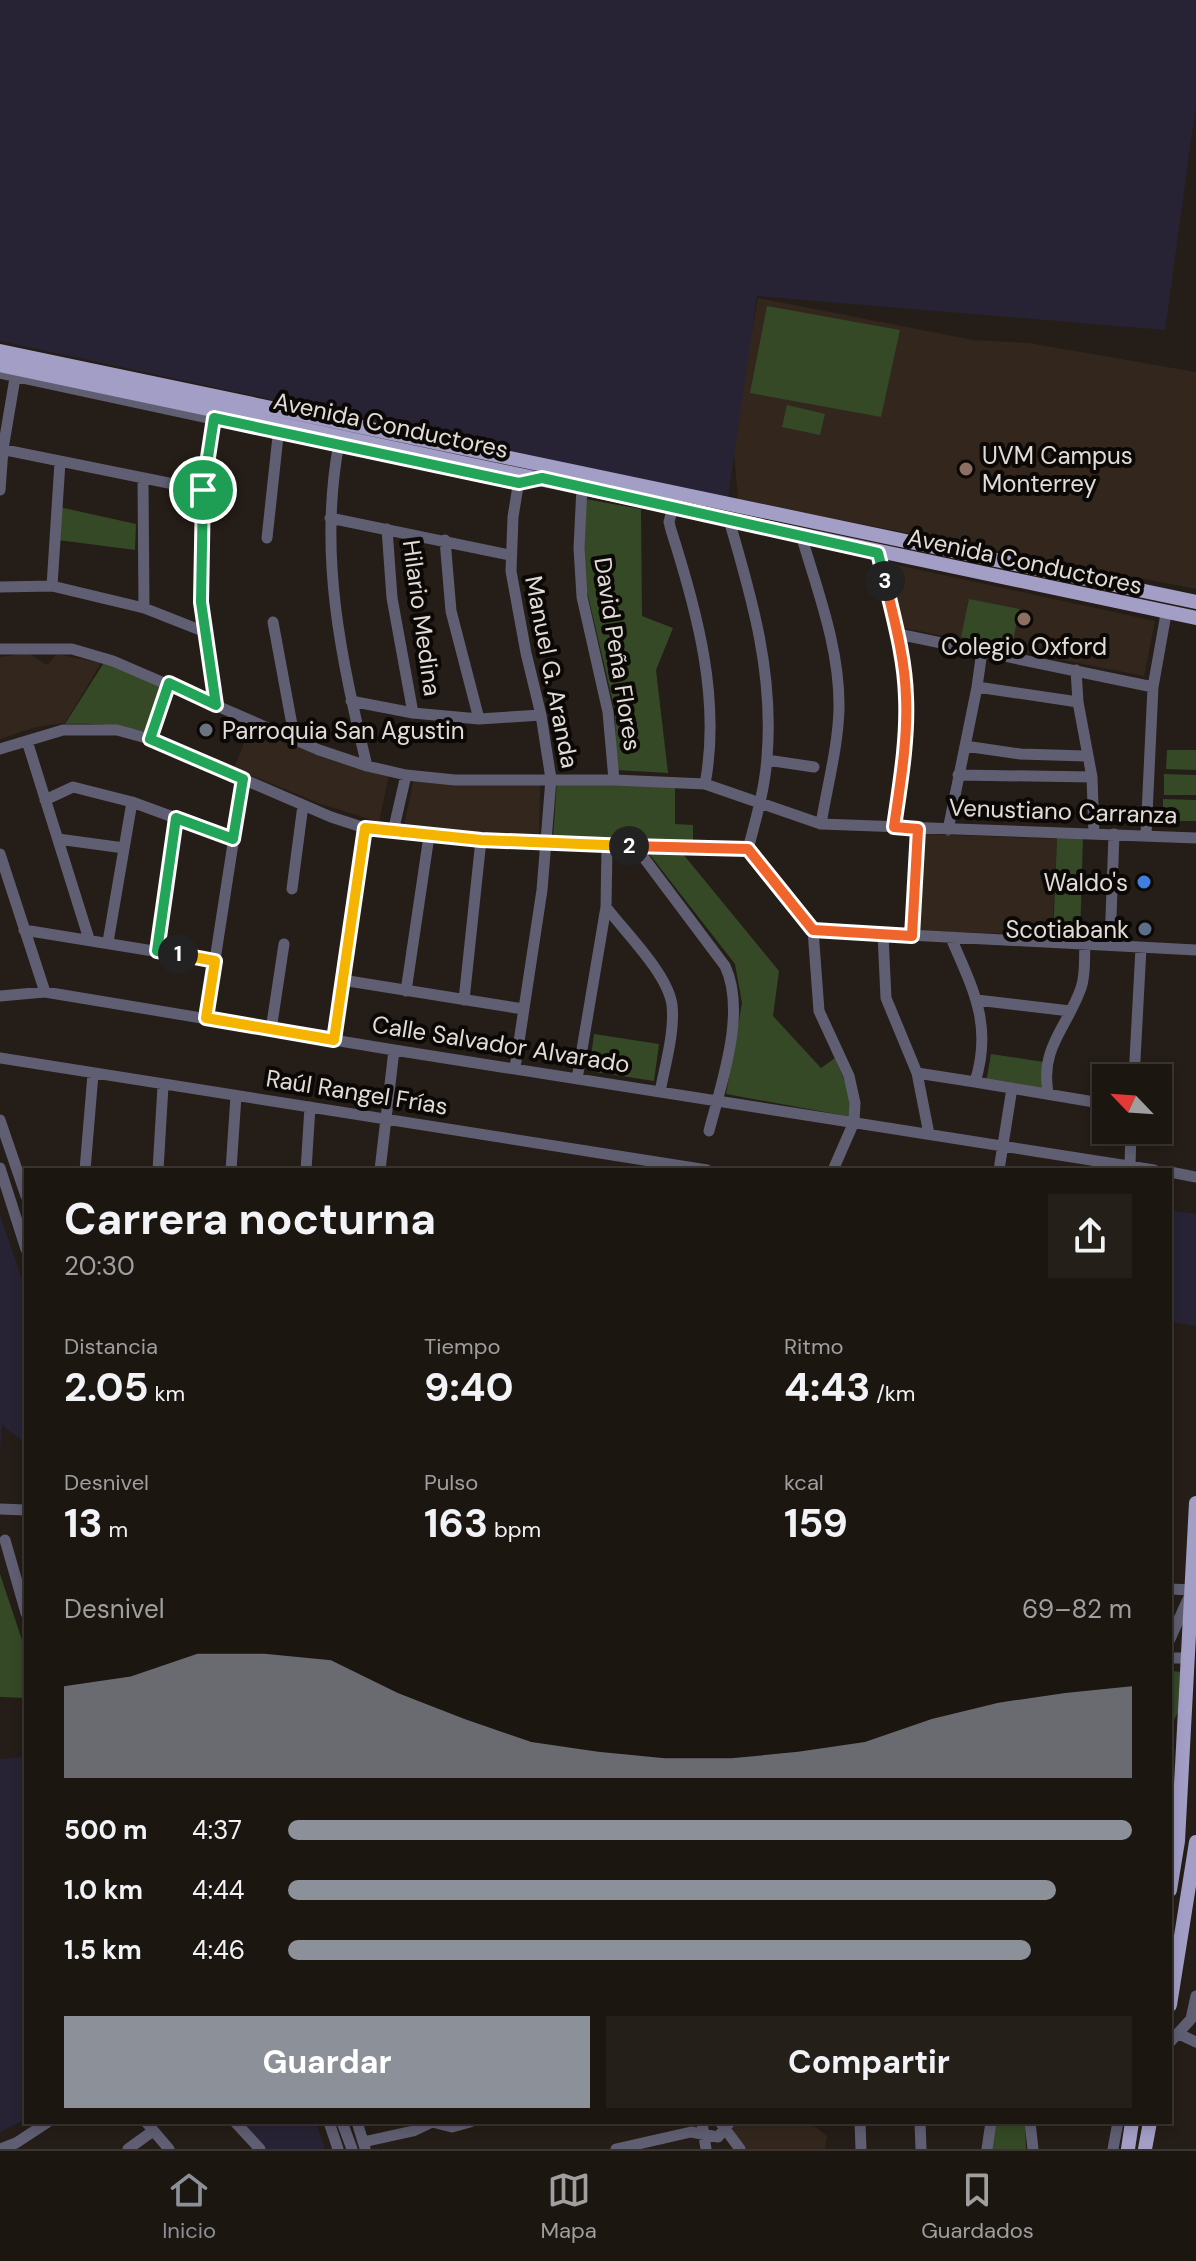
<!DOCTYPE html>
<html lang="es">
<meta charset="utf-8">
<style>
body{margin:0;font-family:"DM Sans",sans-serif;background:#251f1a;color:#f1f3f6;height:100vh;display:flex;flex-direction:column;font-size:30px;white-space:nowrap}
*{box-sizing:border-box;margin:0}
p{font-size:26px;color:#a09f9f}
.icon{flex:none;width:44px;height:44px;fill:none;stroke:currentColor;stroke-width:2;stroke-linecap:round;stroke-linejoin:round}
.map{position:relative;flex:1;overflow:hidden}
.side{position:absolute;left:24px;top:1168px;width:1148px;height:956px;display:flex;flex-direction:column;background:#1c1611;border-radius:0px;box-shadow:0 4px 12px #0003,0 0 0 2px #3a3531}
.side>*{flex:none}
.needle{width:52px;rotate:295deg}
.tools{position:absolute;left:1092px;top:1064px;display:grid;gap:16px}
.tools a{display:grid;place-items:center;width:80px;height:80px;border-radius:0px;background:#1c1611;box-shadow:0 4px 12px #0003,0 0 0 2px #3a3531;font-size:40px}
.pin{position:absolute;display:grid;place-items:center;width:68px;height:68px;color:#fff;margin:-34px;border:4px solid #fff;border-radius:50%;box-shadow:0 2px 8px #0007}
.km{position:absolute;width:40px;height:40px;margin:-20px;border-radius:50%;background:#222;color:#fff;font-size:22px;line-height:40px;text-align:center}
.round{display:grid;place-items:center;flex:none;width:84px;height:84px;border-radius:0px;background:#251f1a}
.head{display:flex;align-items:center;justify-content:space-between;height:136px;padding:0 40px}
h1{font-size:44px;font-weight:700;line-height:60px}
.metrics{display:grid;grid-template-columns:repeat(3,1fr);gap:12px;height:136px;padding:8px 40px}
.metrics div{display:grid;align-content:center}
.metrics b{font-size:40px;font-weight:700}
.metrics small{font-size:22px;font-weight:400}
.metrics p{font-size:22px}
.chart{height:224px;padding:16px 40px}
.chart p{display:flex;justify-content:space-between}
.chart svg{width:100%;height:144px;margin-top:8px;fill:#8c9099;opacity:.7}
.button{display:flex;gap:16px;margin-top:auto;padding:16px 40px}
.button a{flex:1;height:92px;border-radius:0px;background:#8c9099;color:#fff;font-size:32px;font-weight:700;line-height:92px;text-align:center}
.button a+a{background:#251f1a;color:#f1f3f6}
ul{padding:0 40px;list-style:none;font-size:26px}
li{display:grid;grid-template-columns:128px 96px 1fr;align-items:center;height:60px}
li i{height:20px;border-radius:10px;background:#8c9099}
.dock{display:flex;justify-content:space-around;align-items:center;height:112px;border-top:2px solid #3a3531;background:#1c1611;font-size:22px;color:#a09f9f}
.dock a{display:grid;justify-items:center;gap:4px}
.dock .selected{color:#8c9099}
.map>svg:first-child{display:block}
.built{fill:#33271d}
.industrial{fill:#272334}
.green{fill:#354926}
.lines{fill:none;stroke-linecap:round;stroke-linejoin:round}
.minor{stroke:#605e72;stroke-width:11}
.major{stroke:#a39ec6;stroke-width:14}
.split-1-casing{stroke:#fff;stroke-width:16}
.split-2-casing{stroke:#fff;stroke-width:16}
.split-3-casing{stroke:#fff;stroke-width:16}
.split-4-casing{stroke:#fff;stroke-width:16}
.split-1{stroke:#22a559;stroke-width:10}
.split-2{stroke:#f5b400;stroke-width:10}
.split-3{stroke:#f0652b;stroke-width:10}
.split-4{stroke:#22a559;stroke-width:10}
.education-dot{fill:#8d6e63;stroke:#0b0806;stroke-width:3}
.worship-dot{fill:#6b7280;stroke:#0b0806;stroke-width:3}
.shop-dot{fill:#3f7fe0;stroke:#0b0806;stroke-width:3}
.service-dot{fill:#5c6f8a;stroke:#0b0806;stroke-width:3}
.labels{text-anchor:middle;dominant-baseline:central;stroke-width:8;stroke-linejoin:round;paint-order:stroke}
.street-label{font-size:24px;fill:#e1dcd8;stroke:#0b0806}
.poi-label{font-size:24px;fill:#e1dcd8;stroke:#0b0806;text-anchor:start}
</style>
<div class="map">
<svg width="1196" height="2149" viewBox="0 0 1196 2149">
<rect width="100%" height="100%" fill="#251d17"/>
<!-- built -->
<path class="built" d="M758 298 973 340 1029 343 1196 372V589L738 500 733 438Z
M888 563 1155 621 1144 676 904 628Z
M28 653 47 665 57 654 101 663 65 723 36 727 0 739V657Z
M251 726 321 757 362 770 389 775 379 822 318 803 234 768Z
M414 779 540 783 539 836 443 831 404 825Z
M924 834 1057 839 1052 935 919 931Z
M737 2122H809L827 2136 825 2149H744L732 2129Z"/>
<!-- industrial -->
<path class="industrial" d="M0 0H1196V105L1165 330 757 296 728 498 0 341Z
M1170 1210 1196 1214V1326L1170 1322Z
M0 1215 26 1291V1444L2 1425 0 1451Z
M26 1757V2119L0 2132V1759Z
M235 2122H316L325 2149H263Z"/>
<!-- green -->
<path class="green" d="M767 306 900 330 881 417 750 393Z
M787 405 825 414 820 435 782 427Z
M585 499 641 509 642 616 673 628 656 670 668 773 616 770 615 711 582 570Z
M59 507 136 524 135 550 58 540Z
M969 599 1019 609 1012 648 961 637Z
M105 661 163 685 146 732C118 725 93 723 65 724Z
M1167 750H1196V770L1166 769Z
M1164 774 1196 775V795H1164Z
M557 780 675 786V824L693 825V843L553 838Z
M1163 799 1196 800V821H1163Z
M1057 838H1083L1080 938 1053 936Z
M647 851 683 854 779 971 773 1016 821 1068 835 1058 850 1094 852 1117 726 1094 742 1003 735 964Z
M594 1034 659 1044 654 1081 589 1071Z
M991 1054 1044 1062 1041 1097 985 1088Z
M0 1574 26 1652V1698L0 1697Z
M1173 1671 1180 1672 1178 1712 1173 1722 1170 1764V1674Z
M994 2122H1025L1026 2149H989Z"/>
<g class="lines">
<!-- minor -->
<path class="minor" d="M0 373 338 446 524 483
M216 412 203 490 200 577 216 705
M339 443C318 554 341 658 367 766
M0 449 203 490
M143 479 144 608
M582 487 579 548 582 597 608 712 614 780
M0 490 3 449 16 372
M674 502 669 522 671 530C697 611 721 699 705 784
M330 518 510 555
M729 520C752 598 774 674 767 757 765 788 756 819 748 849
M387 529 392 598 413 713
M801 535C818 592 840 649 839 709 838 747 827 787 821 824
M267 538 279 427
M445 540 451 611 479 719
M878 553C889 600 905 649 906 698 907 741 900 785 894 827
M52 586 60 462
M0 587 52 586 144 608 205 632
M273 622 295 741
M898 634 1153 687
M0 649H72L113 661 319 750 367 766 406 775 455 780H614L705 784 821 824 1196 838
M1076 670 1078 702 1092 777 1094 834
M977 687 1078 702
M351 701 413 713 479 719 541 715
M150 739 169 683
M27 741 89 939
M965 746 1020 754 1086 756
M0 749 63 730H117L150 739 331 817 365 828 481 840 748 849 813 930 1196 950
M767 760 814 767
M958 775 1092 777
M45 800 73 787 132 802 233 839
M948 830 977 687 982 651
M393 832 406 775
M1146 835 1153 687 1166 614
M58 839 124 848
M635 846 725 966C747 1012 721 1084 709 1131
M0 854 45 992
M292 889 303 805
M606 907C625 932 668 974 672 1005 675 1032 665 1065 660 1092
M24 930 215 961
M813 930 819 1011 849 1076 855 1103 854 1122 833 1170
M883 935 886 998 917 1073 929 1134
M912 936 918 829
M108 942 132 802
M1110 945 1114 834
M157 951 176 818
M342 980 523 1009
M406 991 429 836
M0 996 45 992 394 1050 1154 1170
M464 1000 481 840
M977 1000 1070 1011
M206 1018 243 779
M271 1030 284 944
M334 1040 365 828
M0 1058 707 1170
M515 1068 542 890 551 779 541 715 526 653 511 571 513 517 520 474
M917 1073 975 1082C993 1025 973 989 951 938
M1134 1078 1141 948
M577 1079 606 907 607 845
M975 1082 1106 1104
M1048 1093C1040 1047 1067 1028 1081 988 1086 974 1084 958 1085 944
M0 1120 26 1196
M1130 1166 1131 1130
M0 1168 26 1249
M85 1170 93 1074
M158 1170 163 1086
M231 1170 236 1096
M306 1170 310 1107
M380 1170 394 1050
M999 1170 1012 1088
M1170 1172 1196 1177
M0 1509 26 1510
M5 1540 26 1613
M1170 1589 1192 1590 1170 1639
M1170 1658H1188
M1179 2034 1196 2042
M1170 2042 1191 2019 1196 1996
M146 2122 169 2149
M235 2122 260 2149
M329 2122 338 2149
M342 2122 352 2149
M357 2122 365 2148
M702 2122 706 2149
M720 2122 740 2149
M860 2122 861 2149
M920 2122 921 2149
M1030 2122 1033 2149
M363 2142 413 2131 432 2122 452 2127 470 2122
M0 2149 16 2143 48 2122
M128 2149 153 2131
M616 2149 691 2132 718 2137 730 2122
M987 2149 991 2122
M1113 2149 1118 2122"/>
<!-- major -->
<path class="major" d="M0 351 1196 602
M0 365 1196 618
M1170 1890 1178 1841 1196 1503
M1170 2005 1196 1842
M1128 2149 1132 2122
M1145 2149 1150 2122"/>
</g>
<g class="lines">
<defs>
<path id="split-1" d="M178 954 157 951 176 818 233 839 243 779 150 739 169 683 216 705 201 602 203 490"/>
<path id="split-2" d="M178 954 215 961 206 1018 334 1040 365 828 481 840 629 846"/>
<path id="split-3" d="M629 846 748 849 813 930 912 936 918 829 894 827C900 785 908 740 906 697 905 658 894 619 885 581"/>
<path id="split-4" d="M203 490 214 418 519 483 542 478 878 553 885 581"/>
</defs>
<!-- split-1 casing -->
<use href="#split-1" class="split-1-casing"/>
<!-- split-2 casing -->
<use href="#split-2" class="split-2-casing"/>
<!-- split-3 casing -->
<use href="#split-3" class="split-3-casing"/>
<!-- split-4 casing -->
<use href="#split-4" class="split-4-casing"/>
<!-- split-1 -->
<use href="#split-1" class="split-1"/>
<!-- split-2 -->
<use href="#split-2" class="split-2"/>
<!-- split-3 -->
<use href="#split-3" class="split-3"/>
<!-- split-4 -->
<use href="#split-4" class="split-4"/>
</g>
<!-- markers -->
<g class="education-dot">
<circle cx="966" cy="469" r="8"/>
<circle cx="1024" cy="619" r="8"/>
</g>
<circle class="worship-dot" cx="206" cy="730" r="8"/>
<circle class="shop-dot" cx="1144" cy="882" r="8"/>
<circle class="service-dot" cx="1145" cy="929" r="8"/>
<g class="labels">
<!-- street labels -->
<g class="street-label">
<text transform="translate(391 425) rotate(12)">Avenida Conductores</text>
<text transform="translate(1025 561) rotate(12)">Avenida Conductores</text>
<text transform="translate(422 618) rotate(82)">Hilario Medina</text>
<text transform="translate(618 654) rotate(81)">David Peña Flores</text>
<text transform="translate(552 672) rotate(79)">Manuel G. Aranda</text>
<text transform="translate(1063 811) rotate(2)">Venustiano Carranza</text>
<text transform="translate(501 1044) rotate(9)">Calle Salvador Alvarado</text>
<text transform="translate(357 1092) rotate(9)">Raúl Rangel Frías</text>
</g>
<!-- poi labels -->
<g class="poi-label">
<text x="982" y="455">UVM Campus<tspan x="982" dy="28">Monterrey</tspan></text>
<text x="1024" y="646" text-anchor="middle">Colegio Oxford</text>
<text x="222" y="730">Parroquia San Agustin</text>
<text x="1128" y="882" text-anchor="end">Waldo's</text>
<text x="1129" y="929" text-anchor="end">Scotiabank</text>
</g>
</g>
</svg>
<div class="tools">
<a><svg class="needle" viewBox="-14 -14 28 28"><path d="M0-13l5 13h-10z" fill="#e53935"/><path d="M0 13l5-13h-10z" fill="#a09f9f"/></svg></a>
</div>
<div class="pin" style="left:203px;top:490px;background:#1e9e55"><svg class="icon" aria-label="arrive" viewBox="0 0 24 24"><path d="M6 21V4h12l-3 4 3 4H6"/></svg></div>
<b class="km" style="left:178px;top:954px">1</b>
<b class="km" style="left:629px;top:846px">2</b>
<b class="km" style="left:885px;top:581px">3</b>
<section class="side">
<div class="head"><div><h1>Carrera nocturna</h1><p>20:30</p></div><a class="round"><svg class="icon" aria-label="share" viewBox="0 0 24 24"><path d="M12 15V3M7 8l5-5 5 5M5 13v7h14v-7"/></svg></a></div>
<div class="metrics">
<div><p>Distancia</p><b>2.05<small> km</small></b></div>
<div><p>Tiempo</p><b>9:40</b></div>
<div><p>Ritmo</p><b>4:43<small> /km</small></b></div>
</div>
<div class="metrics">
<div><p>Desnivel</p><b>13<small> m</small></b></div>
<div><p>Pulso</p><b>163<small> bpm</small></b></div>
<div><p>kcal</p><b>159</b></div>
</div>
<div class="chart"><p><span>Desnivel</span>69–82 m</p>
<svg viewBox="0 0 160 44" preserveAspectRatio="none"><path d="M0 44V16L10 13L20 6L30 6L40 8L50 18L60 26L70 33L80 36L90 38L100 38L110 36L120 33L130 26L140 21L150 18L160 16V44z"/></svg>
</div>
<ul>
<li><b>500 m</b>4:37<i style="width:100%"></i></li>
<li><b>1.0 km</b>4:44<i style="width:91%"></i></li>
<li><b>1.5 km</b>4:46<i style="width:88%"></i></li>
</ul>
<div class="button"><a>Guardar</a><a>Compartir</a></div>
</section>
</div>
<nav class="dock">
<a class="selected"><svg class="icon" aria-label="home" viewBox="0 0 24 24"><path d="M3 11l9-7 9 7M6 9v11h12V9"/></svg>Inicio</a>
<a><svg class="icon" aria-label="map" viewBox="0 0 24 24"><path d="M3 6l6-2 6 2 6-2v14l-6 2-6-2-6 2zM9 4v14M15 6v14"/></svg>Mapa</a>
<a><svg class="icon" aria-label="saved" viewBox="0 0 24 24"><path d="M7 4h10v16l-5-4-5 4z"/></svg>Guardados</a>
</nav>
